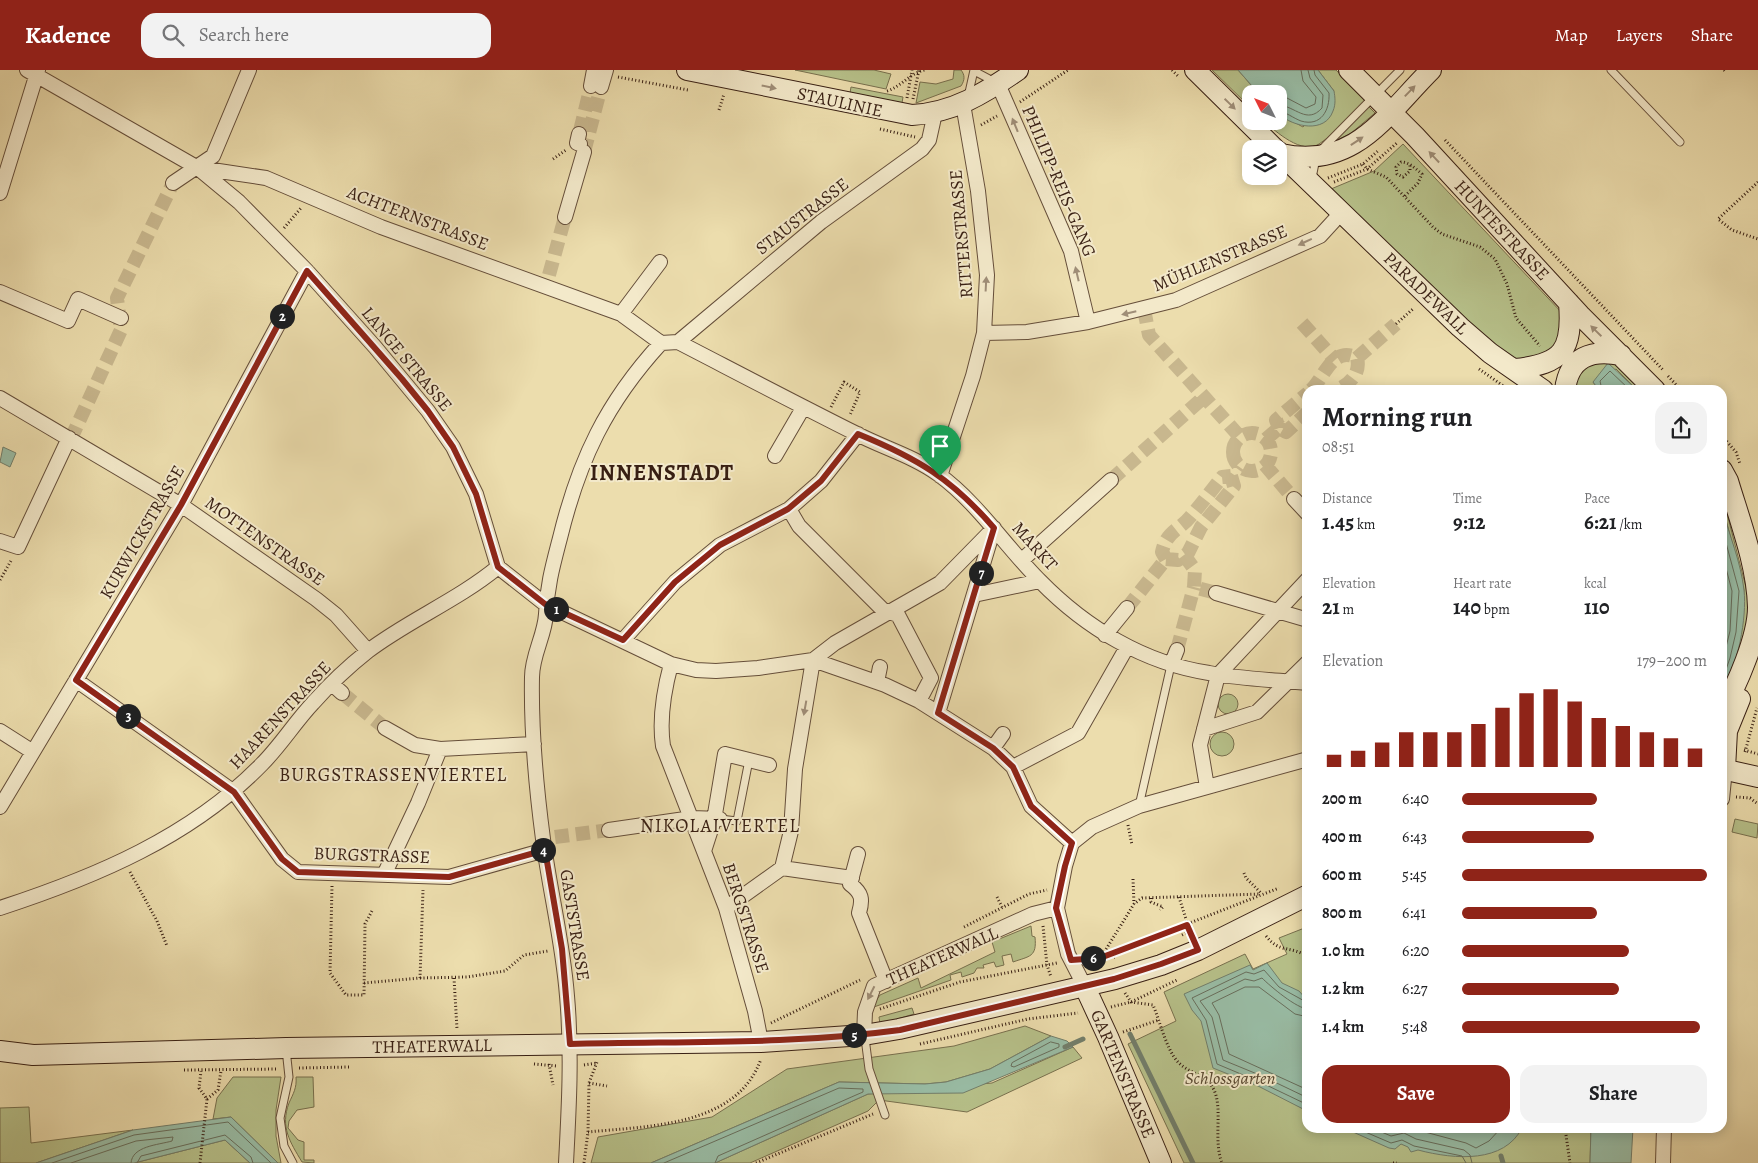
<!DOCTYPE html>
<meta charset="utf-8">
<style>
body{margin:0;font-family:Alegreya,serif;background:#f2f2f2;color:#202124;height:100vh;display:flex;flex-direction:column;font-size:19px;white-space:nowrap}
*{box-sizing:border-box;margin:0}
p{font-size:16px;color:#757577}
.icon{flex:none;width:28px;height:28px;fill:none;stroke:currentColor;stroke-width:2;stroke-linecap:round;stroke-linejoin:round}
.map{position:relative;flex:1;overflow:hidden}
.side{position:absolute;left:1302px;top:315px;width:425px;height:748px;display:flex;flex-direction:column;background:#fff;border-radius:15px;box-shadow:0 2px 12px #0003}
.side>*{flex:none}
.needle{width:32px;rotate:312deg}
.fabs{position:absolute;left:1242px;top:15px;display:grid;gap:10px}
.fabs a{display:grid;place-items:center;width:45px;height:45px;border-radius:10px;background:#fff;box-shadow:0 2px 12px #0003;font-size:25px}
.pin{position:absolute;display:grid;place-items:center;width:42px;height:42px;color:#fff;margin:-51px -21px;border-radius:50% 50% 50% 0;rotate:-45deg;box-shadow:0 0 5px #0007}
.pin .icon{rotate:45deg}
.km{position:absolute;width:25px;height:25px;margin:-12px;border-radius:50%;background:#222;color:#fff;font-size:14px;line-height:25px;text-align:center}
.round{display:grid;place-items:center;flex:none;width:52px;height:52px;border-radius:15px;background:#f2f2f2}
.overview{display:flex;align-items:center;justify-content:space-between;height:85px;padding:0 20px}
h1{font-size:28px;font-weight:700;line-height:38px}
.figures{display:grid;grid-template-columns:repeat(3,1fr);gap:8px;height:85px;padding:5px 20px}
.figures div{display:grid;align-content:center}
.figures b{font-size:21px;font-weight:700}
.figures small{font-size:14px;font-weight:400}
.figures p{font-size:14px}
.chart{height:140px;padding:10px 20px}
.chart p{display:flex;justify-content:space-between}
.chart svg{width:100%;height:90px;margin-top:5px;stroke:#8f2418;stroke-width:6}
.primary-button{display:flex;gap:10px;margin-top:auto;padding:10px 20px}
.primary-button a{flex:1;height:58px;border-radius:15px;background:#8f2418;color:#fff;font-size:20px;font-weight:700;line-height:58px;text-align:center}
.primary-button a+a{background:#f2f2f2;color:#202124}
ul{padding:0 20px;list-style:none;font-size:16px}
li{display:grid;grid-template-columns:80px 60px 1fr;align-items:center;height:38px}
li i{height:12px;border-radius:6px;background:#8f2418}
header{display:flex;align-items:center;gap:30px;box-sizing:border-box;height:70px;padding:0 25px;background:#8f2418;color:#fff}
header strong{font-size:24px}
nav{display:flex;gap:28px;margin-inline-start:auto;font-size:18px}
.search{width:350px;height:45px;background:#f2f2f2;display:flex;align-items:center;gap:12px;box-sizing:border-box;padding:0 18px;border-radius:15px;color:#757577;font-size:19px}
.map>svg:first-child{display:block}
.green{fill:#b7c18a;stroke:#78704e}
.water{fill:#99bda6;stroke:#727e6b}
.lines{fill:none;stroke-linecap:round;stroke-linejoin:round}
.shore{stroke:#686e5c;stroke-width:1}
.stream{stroke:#727e6b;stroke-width:5}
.street-tunnel{stroke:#c8b78e;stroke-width:14;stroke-dasharray:14 7;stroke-linecap:butt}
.lane-casing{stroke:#654e3a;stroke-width:9}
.street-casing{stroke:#654e3a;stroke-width:16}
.secondary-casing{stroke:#381f13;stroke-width:22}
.path{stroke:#381f13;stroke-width:3;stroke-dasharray:1 2.5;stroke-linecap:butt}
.lane{stroke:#f3e9ca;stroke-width:7}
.street{stroke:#f3e9ca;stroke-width:14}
.secondary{stroke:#f3e9ca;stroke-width:20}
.oneway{fill:#9f8e78}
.route-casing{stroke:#fff;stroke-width:10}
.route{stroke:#8f2418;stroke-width:6}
.labels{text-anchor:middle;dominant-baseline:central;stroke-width:4;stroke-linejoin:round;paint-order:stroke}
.street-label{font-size:18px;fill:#381f13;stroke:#f3e9ca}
.park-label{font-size:18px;font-style:italic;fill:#584831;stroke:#f3e9ca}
.neighbourhood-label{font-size:19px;letter-spacing:1px;fill:#381f13;stroke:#f3e9ca}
.district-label{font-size:22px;font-weight:bold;letter-spacing:1px;fill:#381f13;stroke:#f3e9ca}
</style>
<header>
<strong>Kadence</strong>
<div class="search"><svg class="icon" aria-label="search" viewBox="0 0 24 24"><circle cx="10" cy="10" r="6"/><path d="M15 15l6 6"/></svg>Search here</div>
<nav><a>Map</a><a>Layers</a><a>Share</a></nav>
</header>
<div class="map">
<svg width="1758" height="1093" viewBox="0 0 1758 1093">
<rect width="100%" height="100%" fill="#ecddad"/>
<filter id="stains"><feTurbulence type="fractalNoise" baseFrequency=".004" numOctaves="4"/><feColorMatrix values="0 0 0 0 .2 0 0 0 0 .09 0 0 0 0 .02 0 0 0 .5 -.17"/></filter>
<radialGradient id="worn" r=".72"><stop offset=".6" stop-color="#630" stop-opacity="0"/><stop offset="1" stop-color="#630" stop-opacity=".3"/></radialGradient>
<!-- green -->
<path class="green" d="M795 0H874L891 4 886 19Z
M954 0H961C965 5 965 10 961 16L916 33 920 12 936 14 953 9Z
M1212 0H1238L1259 24H1251V38Z
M1318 0H1336L1365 30C1351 44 1336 63 1319 74 1302 85 1276 62 1264 51H1279V44L1303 57 1334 21Z
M851 17 903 27 902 33 850 23Z
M1369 37 1375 43 1350 64 1337 70 1338 67Z
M1403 74 1563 244 1565 261 1551 283 1517 291C1448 243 1390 178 1331 119L1374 101Z
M1615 291 1644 320H1637L1616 299 1593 312 1599 320H1581L1573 310 1587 293Z
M1722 424 1749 529 1750 550 1735 590 1743 542 1744 520 1723 438Z
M1218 634a10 10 0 1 1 20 0a10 10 0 1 1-20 0Z
M1210 674a12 12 0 1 1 24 0a12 12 0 1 1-24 0Z
M1735 749 1758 754 1757 768 1732 762Z
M1031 856 1032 866 1035 867C1037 887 1030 886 1013 892L1011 884 1002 886 1004 895 996 897 994 892 983 895 984 898H977L974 903 962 907 961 902 950 905 951 910 871 938 880 925 918 908 921 918 995 882 992 872Z
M1307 857 1308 1058H1591L1590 1093H1184L1128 974 1176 951 1164 922 1245 884 1253 899 1287 884 1279 868Z
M912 938 914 944 880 954 879 947Z
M1025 956 1051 966 990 999 946 1012 925 1014 839 1012 651 1093H591L598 1067 712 1047 787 999 954 976Z
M1073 977 1082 988 967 1042 879 1030 868 1041 750 1093H715L868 1024 992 1013Z
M233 1007H281L276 1040V1066L281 1093H278L231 1047 213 1049 217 1028Z
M296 1007H313L314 1037 297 1040 289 1051 288 1058 298 1070 304 1072V1090H314V1093L302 1092C290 1072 280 1057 289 1033 293 1024 297 1018 296 1007Z
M29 1037 31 1073 133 1060 36 1093H0V1038Z
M225 1070 250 1093H134Z"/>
<!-- water -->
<path class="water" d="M1238 0H1318L1334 21C1335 27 1336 34 1333 41 1325 64 1293 57 1279 44V24H1259Z
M1608 293 1637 320H1599L1593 312Z
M3 377 16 383 10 397 0 392Z
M1722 438C1729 464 1741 493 1744 520 1747 548 1738 596 1722 620Z
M1267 893 1282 913 1299 921 1307 930V1041L1258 1016 1213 998 1201 951 1192 940 1184 924 1250 895 1253 900Z
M1051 966 1067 971 1073 977 963 1023 868 1024 715 1093H651L839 1012 925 1014 946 1012 990 999Z
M231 1047 278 1093H250L225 1070 134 1093H36L133 1060Z
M1344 1058H1522C1504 1093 1456 1090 1418 1080L1411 1082 1408 1077 1401 1074 1395 1079 1389 1078Z
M1591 1058H1633L1631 1093H1590Z"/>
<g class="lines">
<!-- shore -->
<path class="shore" d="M1279 27 1287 28 1306 38 1315 34 1316 27 1303 11 1301 0
M1279 35C1295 36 1307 55 1322 38L1323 25 1310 8 1308 0
M1279 41C1286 42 1293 48 1301 51 1321 57 1330 40 1329 23L1315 5 1314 0
M1602 320 1600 311 1610 301 1630 320
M1722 458 1739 521 1736 562 1730 588 1722 611
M1722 483 1732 521 1730 561 1722 593
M1308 933 1279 917 1264 900 1254 904 1246 902 1192 928 1206 950 1217 994 1260 1012 1308 1035
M1308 939C1297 939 1270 916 1262 908L1254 911 1245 909 1200 931 1212 947 1223 990 1262 1006 1308 1028
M1308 947 1295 944 1259 917H1245L1212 933 1219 945 1229 984 1308 1020
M1051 972 1059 974V977L1014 997 1011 996 1012 993Z
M1356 1058 1391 1073 1402 1070 1414 1076 1462 1086 1466 1093
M1372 1058 1391 1066 1404 1063 1416 1069 1464 1080 1470 1085 1472 1093
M1410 1058 1466 1073 1476 1078 1489 1071 1501 1058
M52 1093 134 1065 228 1052 271 1093
M71 1093 136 1071 173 1067 172 1071C158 1075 132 1076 131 1093
M137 1093 141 1086 225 1065 251 1087 253 1093
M664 1093 839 1018 863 1019V1022L856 1025 718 1086 715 1093"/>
<!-- stream -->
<path class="stream" d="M1130 964 1193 1093
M1065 977 1083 969
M1501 1086 1503 1093"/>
<!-- street-tunnel -->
<path class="street-tunnel" d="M580 61 591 16
M584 82 601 17
M549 205 565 147
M1144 239 1149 265 1240 367
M1302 253 1335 290
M1357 288 1396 254
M1311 320C1324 308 1333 275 1357 288 1361 303 1350 314 1337 320
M1279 358 1276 350 1308 323
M1233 382a19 19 0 1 1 38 0a19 19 0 1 1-38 0Z
M69 368 74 362 121 260 117 228 173 113
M1266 369 1279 358 1286 362 1308 342
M1265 395 1294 429
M1111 410 1204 327
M1184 485 1195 500 1194 517 1216 523
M1166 489 1178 490 1188 483 1201 457 1234 416 1231 406 1238 396
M1166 489 1162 482C1167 460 1179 461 1191 446 1202 433 1212 420 1222 407L1231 406
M1127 538 1166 489
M1177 580 1194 517
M342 623 385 658
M555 767 609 760"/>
<defs>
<path id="lane" d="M1611 0 1680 72
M974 1 995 12
M968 27 974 0
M1312 108 1316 88 1322 79 1400 0
M1139 736 1171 595
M720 749 737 751 749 690
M865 968 869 999 885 1045
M286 979 289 1007 280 1048 284 1076 293 1093"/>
<path id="street" d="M27 0 198 98 239 132 307 201 375 277 428 341 453 377 476 424 498 497 545 534 671 594 696 600 716 601 758 598 813 590 885 615 919 631 993 678 1013 697 1031 736 1072 773
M998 14 1071 181 1088 252
M591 16 594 0
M601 17 606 0
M579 64 577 73 580 74
M199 98 266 108 381 157 621 244 661 273 678 272C738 303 797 334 857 364 884 378 913 386 938 404 977 432 1006 477 1040 511 1086 558 1144 593 1209 603 1242 609 1275 610 1308 613
M173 113 213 86 249 0
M0 123 38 0
M565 147 584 82
M0 222 68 251 78 229 121 248
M621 244 660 192
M984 263 1027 262 1088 252 1176 230 1320 166 1342 142
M678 272 821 152 922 79 929 70 935 43
M0 328 181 435 316 529 336 545 368 581
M775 386 803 338
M940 406 973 306 984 263 987 205 978 121 963 34
M1294 429 1308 444
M789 439 799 456 883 540 898 545 931 608 919 631
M0 471 18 477 69 368
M1022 490 1111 410
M1216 523 1308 550
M974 525 1040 511
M1105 565 1127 538
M623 570 675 512 720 475 789 439 821 411 858 364
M813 590 835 573 940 513 994 458
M671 594C664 620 659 649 663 676L726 838 755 941 761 972
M1171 595 1177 580
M76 610 234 722 282 789 298 802 449 807 545 780
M877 612 880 597
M332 614 342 623
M938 643 993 461
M385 658 415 675 440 679
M1204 659 1257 642 1308 592
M0 661 33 682
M993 678 1003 664
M1013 697 1078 663 1127 577
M1207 717 1200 675 1218 605 1308 509
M1722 729 1725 699
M0 737 181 435 307 201
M609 760 692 748 720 749
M704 781 714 750 725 684 769 695
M858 784 850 814C862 823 863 829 859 843L886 911
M782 798 852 808
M384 805 418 733 440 679 534 674
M0 838C95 807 191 767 262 694 281 675 295 652 313 633 329 615 349 596 368 581 409 550 458 530 498 497
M726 838 782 798 791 761 795 699 813 590
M1084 915 1068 884 1057 838 1065 796 1072 773 1092 757 1139 736 1308 689
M864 965 865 942 874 916 1033 844 1057 838
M566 1093C569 1037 572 982 567 926 563 873 550 822 543 769 536 716 531 660 532 607 532 585 545 565 546 544 547 516 553 495 560 468 579 390 606 333 661 273
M1663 1093 1664 1058"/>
<path id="secondary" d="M687 0 912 45C953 43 985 23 1018 0
M1195 0 1275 79
M1349 0 1415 66 1580 245 1655 320
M1279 82 1460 257 1490 283 1543 320
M1281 84C1354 100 1385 46 1431 0
M1515 299C1563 294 1573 280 1569 233
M1565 320C1569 287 1591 279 1621 285
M1722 400 1728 411C1740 451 1757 495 1758 537 1758 567 1737 615 1722 641
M1722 699 1758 707
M1725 699 1727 661 1740 629
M1084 915 1108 967 1161 1093
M0 981 33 985 286 978 761 972 864 965 899 959 1115 909 1161 895 1198 880 1308 825"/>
</defs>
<!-- lane casing -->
<use href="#lane" class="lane-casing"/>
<!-- street casing -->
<use href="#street" class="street-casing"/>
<!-- secondary casing -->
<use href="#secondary" class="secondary-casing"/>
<!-- path -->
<path class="path" d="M1172 0 1179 7
M1724 0 1725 1
M618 7 688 20
M887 21C902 16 910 3 925 0
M907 28 912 0
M913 29 919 0
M1020 32 1068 0
M719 40 724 24
M981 55 997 46
M880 59 915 67
M1445 70 1664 301
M553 89 566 80
M1363 94 1367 99 1386 107 1433 157 1442 164 1480 177 1495 189 1507 214 1516 248 1540 276
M1328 108 1363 94 1379 80
M1334 112 1367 99 1398 72
M1758 112 1718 149 1732 160 1758 169
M1405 126 1418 113 1422 104C1416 99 1409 92 1401 92L1396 97 1397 104 1403 107 1410 101V95
M284 158 301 138
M1396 254 1414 238
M1479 299 1509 320
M1668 306 1681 320
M831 337 844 312 860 322 850 345
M1722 366 1736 382 1740 394
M0 510 12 489
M1744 680 1758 684
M1745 682 1757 638
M1736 727 1750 728 1758 734
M1128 755 1132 775
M130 802 157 851 167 876
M1244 803 1246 808 1262 824
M1133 809 1134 834
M332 816 330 903 346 925H364L365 854 373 839
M997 827 1002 837
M1179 827 1191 865
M1151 828V832L1163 837 1160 840
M1043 856 1047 895 1051 907
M964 857 1029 824 1047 820
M1182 865 1190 861
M1266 866C1280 884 1291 875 1308 887
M1103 887 1279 818
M1086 889 1115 887
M1095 897 1134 834 1142 828 1259 824
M420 908 467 907 505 901 524 885 548 881
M454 908 457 959
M364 913 420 908 423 820
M1125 923 1131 932 1153 935C1160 951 1166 979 1178 992 1188 1003 1207 1005 1214 1020 1223 1039 1213 1070 1222 1093
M1111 937 1131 932 1177 910
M880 939 960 912 1057 893
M771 953 860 910
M1123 962 1159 950
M920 974 1028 949 1078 943
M534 994 557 996
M549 994 553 1015
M584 995 597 993
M299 998 350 997
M184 1000 278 999
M589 1013 607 1016
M207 1029 218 1020 221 1001
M1565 1058 1570 1093
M588 1062C648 1056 737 1057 761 989
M200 1093 207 1029 199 1018 201 1001
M584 1093 588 1062 589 1013 597 992
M756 1093 873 1044
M1393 1093H1397"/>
<!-- lane -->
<use href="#lane" class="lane"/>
<!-- street -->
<use href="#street" class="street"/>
<!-- secondary -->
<use href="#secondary" class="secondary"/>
</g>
<!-- one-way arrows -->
<defs><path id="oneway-solid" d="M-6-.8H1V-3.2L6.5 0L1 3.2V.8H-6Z" transform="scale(1.25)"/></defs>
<g class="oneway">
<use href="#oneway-solid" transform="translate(769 17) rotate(12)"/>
<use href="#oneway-solid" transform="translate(1410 21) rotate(-46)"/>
<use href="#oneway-solid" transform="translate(1230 34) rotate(44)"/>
<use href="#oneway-solid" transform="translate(1015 55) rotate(-112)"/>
<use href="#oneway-solid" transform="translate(1357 71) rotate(-34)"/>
<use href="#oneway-solid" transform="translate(1434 87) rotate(-133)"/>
<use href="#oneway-solid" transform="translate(1305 172) rotate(155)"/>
<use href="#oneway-solid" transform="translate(1077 204) rotate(-103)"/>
<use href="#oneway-solid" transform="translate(986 214) rotate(-87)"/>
<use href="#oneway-solid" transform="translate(1129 243) rotate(167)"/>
<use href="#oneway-solid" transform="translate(1596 261) rotate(-136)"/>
<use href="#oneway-solid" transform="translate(805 638) rotate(100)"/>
<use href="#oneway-solid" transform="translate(871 923) rotate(117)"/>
</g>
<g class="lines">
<defs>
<path id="route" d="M307 201 402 309 428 341 453 377 476 424 498 497 545 534 623 570 675 512 720 475 788 439 821 411 858 364C917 388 952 409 994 458L938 643 993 678 1013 697 1031 736 1072 773 1065 796 1056 838 1071 890 1100 888 1187 855 1198 880 1161 894 1114 909 900 960C790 975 680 971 570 974L562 879 545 780 449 807 298 802 282 789 234 722 76 610 181 435Z"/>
</defs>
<!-- route casing -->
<use href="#route" class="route-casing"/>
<!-- route -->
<use href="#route" class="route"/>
</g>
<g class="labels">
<!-- street labels -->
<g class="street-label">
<text transform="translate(840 32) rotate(12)">STAULINIE</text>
<text transform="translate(1059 111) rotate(67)">PHILIPP-REIS-GANG</text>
<text transform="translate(802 146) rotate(-38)">STAUSTRASSE</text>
<text transform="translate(418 148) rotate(21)">ACHTERNSTRASSE</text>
<text transform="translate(1502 160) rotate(47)">HUNTESTRASSE</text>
<text transform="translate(961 164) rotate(-95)">RITTERSTRASSE</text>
<text transform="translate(1220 188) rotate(-23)">MÜHLENSTRASSE</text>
<text transform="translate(1426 223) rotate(44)">PARADEWALL</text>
<text transform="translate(407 289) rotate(50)">LANGE STRASSE</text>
<text transform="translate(142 462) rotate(-60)">KURWICKSTRASSE</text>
<text transform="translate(265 471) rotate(35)">MOTTENSTRASSE</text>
<text transform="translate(1035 476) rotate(48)">MARKT</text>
<text transform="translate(280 645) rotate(-47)">HAARENSTRASSE</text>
<text transform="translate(372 785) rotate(2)">BURGSTRASSE</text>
<text transform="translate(746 848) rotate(72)">BERGSTRASSE</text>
<text transform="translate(575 855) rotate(81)">GASTSTRASSE</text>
<text transform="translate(942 886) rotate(-24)">THEATERWALL</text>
<text transform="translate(432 976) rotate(-1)">THEATERWALL</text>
<text transform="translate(1123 1004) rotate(67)">GARTENSTRASSE</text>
</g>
<!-- park labels -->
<g class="park-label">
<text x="1230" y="1008">Schlossgarten</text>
</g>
<!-- neighbourhood labels -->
<g class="neighbourhood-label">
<text x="393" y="705">BURGSTRASSENVIERTEL</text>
<text x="720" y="756">NIKOLAIVIERTEL</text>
</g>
<!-- district labels -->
<g class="district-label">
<text x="662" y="403">INNENSTADT</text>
</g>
</g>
<rect width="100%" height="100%" filter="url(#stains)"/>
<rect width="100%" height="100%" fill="url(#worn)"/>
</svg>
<div class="fabs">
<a><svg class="needle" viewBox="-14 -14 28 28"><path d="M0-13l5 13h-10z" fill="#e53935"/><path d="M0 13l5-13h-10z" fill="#757577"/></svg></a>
<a><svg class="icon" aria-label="layers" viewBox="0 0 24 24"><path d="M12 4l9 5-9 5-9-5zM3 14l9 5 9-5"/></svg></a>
</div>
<div class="pin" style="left:940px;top:406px;background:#1e9e55"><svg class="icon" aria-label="arrive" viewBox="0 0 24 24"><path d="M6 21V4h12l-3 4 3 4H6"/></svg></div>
<b class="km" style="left:556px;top:539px">1</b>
<b class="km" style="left:282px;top:246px">2</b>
<b class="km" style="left:128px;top:646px">3</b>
<b class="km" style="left:543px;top:780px">4</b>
<b class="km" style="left:854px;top:965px">5</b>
<b class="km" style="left:1093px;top:888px">6</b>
<b class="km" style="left:981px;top:503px">7</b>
<section class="side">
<div class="overview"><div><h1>Morning run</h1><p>08:51</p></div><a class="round"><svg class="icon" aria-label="share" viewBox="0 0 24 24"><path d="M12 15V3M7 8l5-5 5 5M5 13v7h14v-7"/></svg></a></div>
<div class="figures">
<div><p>Distance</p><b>1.45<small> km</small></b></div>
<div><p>Time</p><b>9:12</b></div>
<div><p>Pace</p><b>6:21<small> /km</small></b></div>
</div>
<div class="figures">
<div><p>Elevation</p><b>21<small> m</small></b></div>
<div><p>Heart rate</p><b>140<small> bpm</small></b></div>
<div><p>kcal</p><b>110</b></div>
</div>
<div class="chart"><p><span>Elevation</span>179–200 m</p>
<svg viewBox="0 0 160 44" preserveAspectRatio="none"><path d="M5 44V38M15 44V36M25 44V32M35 44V27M45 44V27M55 44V27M65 44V23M75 44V15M85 44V8M95 44V6M105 44V12M115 44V20M125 44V24M135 44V27M145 44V30M155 44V35"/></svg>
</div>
<ul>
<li><b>200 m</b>6:40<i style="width:55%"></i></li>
<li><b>400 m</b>6:43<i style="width:54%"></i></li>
<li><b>600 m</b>5:45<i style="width:100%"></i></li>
<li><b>800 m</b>6:41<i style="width:55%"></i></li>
<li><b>1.0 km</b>6:20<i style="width:68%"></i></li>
<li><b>1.2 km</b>6:27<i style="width:64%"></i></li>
<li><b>1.4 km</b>5:48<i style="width:97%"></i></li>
</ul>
<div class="primary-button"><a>Save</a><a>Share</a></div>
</section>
</div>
